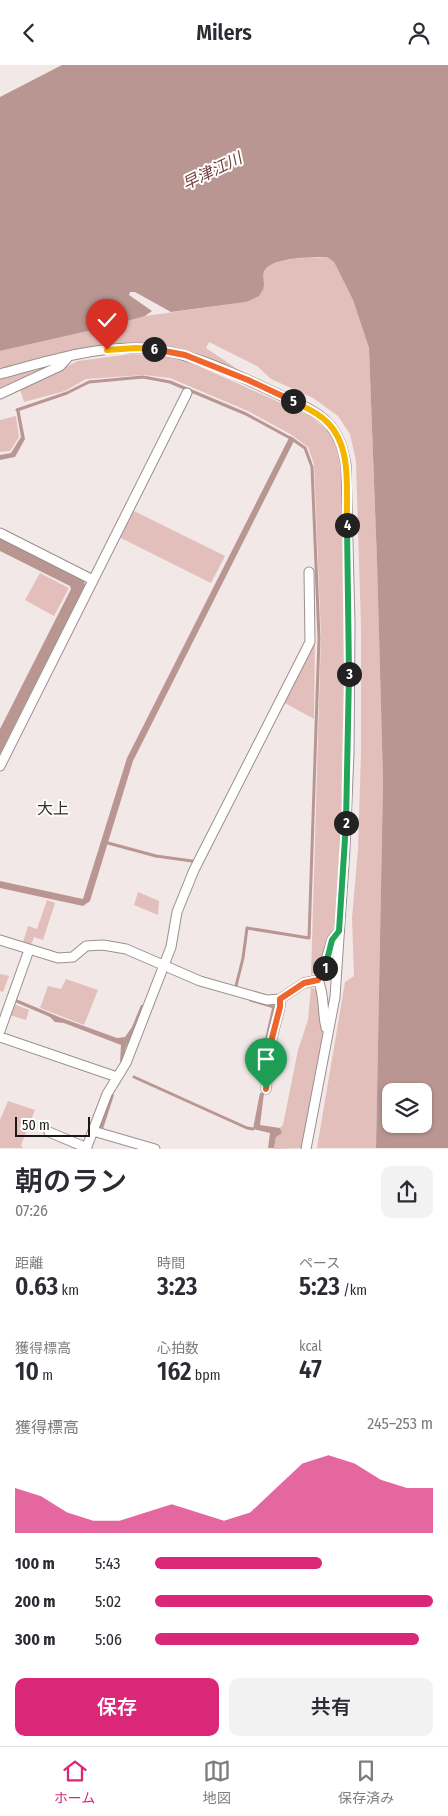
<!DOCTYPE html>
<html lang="ja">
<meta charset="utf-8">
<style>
body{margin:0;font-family:"Fira Sans Condensed","Noto Sans JP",sans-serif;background:#f2f2f3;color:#2b2b33;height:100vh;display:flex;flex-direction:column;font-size:19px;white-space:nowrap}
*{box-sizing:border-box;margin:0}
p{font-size:16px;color:#7c7c81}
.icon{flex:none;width:28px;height:28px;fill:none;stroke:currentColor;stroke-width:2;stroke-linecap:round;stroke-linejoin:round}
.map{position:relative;height:1084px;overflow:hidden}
.side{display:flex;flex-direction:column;background:#fff;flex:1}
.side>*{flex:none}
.buttons{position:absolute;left:382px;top:1018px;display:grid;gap:10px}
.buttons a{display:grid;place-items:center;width:50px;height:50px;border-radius:10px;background:#fff;box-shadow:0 1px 4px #0004;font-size:25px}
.scale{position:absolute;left:15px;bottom:12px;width:75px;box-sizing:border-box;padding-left:5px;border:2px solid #1a1716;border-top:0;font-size:14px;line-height:18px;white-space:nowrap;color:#1a1716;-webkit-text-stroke:4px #fff;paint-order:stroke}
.pin{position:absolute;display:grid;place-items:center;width:42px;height:42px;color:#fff;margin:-51px -21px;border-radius:50% 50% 50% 0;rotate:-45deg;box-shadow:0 0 5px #0007}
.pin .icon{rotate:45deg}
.km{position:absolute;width:25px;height:25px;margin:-12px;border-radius:50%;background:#222;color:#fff;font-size:14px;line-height:25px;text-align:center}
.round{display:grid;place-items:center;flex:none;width:52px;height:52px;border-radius:10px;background:#f2f2f3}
.head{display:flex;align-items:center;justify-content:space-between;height:85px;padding:0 15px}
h1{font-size:28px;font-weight:600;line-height:38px}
.metrics{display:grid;grid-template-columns:repeat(3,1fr);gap:8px;height:85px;padding:5px 15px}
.metrics div{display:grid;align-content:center}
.metrics b{font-size:25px;font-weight:600}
.metrics small{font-size:14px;font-weight:400}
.metrics p{font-size:14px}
.chart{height:140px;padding:10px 15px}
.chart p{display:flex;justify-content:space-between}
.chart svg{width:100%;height:90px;margin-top:5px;fill:#db2777;opacity:.7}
.button{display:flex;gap:10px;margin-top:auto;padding:10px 15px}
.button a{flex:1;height:58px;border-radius:10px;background:#db2777;color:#fff;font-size:20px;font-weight:600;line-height:58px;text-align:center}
.button a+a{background:#f2f2f3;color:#2b2b33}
ul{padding:0 15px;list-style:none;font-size:16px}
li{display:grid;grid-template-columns:80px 60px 1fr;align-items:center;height:38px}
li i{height:12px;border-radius:6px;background:#db2777}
header{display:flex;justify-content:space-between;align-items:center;height:65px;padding:0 15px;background:#fff;font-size:22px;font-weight:600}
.tabs{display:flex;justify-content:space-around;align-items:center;height:70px;border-top:1px solid #e1e1e2;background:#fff;font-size:14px;color:#7c7c81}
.tabs a{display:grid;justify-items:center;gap:2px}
.tabs .selected{color:#db2777}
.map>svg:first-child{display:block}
.green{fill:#e3bfbc}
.water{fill:#ba9692;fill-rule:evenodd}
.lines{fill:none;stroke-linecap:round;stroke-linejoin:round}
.stream{stroke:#ba9692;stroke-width:3}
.minor-casing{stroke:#99908f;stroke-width:11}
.minor{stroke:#fff;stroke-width:9}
.split-1-casing{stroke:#fff;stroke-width:10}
.split-2-casing{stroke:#fff;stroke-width:10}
.split-3-casing{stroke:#fff;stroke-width:10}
.split-4-casing{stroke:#fff;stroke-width:10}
.split-5-casing{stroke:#fff;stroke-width:10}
.split-6-casing{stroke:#fff;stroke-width:10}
.split-7-casing{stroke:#fff;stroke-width:10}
.split-1{stroke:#f0652b;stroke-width:6}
.split-2{stroke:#22a559;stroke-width:6}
.split-3{stroke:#22a559;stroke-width:6}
.split-4{stroke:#22a559;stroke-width:6}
.split-5{stroke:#f5b400;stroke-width:6}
.split-6{stroke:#f0652b;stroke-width:6}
.split-7{stroke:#f5b400;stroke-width:6}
.labels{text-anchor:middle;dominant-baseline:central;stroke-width:4;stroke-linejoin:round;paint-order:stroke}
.water-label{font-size:16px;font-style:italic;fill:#75403d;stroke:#fff}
.neighbourhood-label{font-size:16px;fill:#352e2d;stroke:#fff}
</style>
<header><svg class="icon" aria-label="back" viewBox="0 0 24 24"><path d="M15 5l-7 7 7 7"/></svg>Milers<svg class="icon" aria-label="person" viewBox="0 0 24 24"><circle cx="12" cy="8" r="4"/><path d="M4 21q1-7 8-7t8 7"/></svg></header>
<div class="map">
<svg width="448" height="1084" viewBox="0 0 448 1084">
<rect width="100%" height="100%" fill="#f2e8e7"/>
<!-- green -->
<path class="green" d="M327 192 334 197 353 235 369 283 377 497 383 716 376 1083H317L345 917 354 911 352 853 358 784 361 688V562L356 396 350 369 338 351 313 333 271 314 257 301 209 277 206 283 236 303 181 284 153 278 119 279 0 305V286L110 261 145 251 246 237 264 222C263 216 262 208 267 203 279 192 312 193 327 192Z
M131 289 179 292 310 351 332 369 341 398 346 562 342 787 336 857 326 879 321 903 311 910 321 571 314 399 308 382 290 369 248 346 170 313 144 310 86 314 65 326 24 337 20 324 78 296Z
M49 300 3 326H0V312Z
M16 351 19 372 10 386 0 387V355Z
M132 445 225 491 211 518 119 472Z
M40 508 69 523 54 551 25 535Z
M315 574 314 654 283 637Z
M138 827 159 836 158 850 134 840Z
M47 835 55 838 43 875 34 872 31 880 23 877 28 861 37 864Z
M0 909 9 911 3 927 0 926Z
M66 914 98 925 84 960 40 943 48 921 61 924Z
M311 922 319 926 320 953 324 966 302 1083 274 1084 276 1071 282 1068 280 1063 283 1060 298 985 308 955Z
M14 939 29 945 26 955 10 950Z
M8 1036 35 1045 21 1080 23 1083H0V1055Z"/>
<!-- water -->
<path class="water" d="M62 0H448V1083H376L383 716 377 497 369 283 353 235 334 197 327 192C314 192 273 192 265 205 262 210 264 215 264 220 264 224 261 228 259 231L246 237 171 247 135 227H130L129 230 152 246 145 251 110 261 0 286V32ZM391 1026H424V1059H391Z
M19 343 25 374 15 392 0 395V390L11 388 21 372 16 344Z
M290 371 295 374 133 696 90 836 83 841 0 823V816L83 834 127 693Z
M0 473 84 516 85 520 0 689V664L71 524 70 521 0 486Z
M16 934 59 952 117 973 125 972 132 962 141 940H143L129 977C123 983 126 992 120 998L121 980 64 958 55 957 50 952 15 937Z
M249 934 276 941 267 980 264 1019H261L264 996 263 983 272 943 249 936Z
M260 1028H264L260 1060 280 1063 282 1068 276 1072 274 1083H268L270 1068 253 1064Z
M112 1029 114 1030 103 1064 99 1063Z"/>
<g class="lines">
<!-- stream -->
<path class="stream" d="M17 345 67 328 89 317 143 312 170 317 246 349 292 374 305 383 312 402 319 573 309 873 247 863 243 893 236 921
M108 778 156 791 192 796
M134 1012 247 1063 253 1064"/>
<defs>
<path id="minor" d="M0 309C45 297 91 282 137 283 188 284 239 311 284 332 298 339 315 345 326 356 339 369 343 383 346 400L350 559 349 688 345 784 335 932 306 1084
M0 329 60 301 69 291
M0 468 93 515
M0 701 187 328
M0 875 58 893 73 892 86 881 103 880 126 884 200 916 267 935 280 934 304 918 318 915 321 911 332 875 339 866
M318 915C325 930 322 947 326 963
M0 966 29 885
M0 972 117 1012
M266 1024 272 973 280 942V934
M93 1066 155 1084
M49 1067 87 1083
M86 1084 107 1029 126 998 171 882 177 847 194 805 310 577 309 507"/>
</defs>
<!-- minor casing -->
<use href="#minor" class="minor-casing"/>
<!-- minor -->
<use href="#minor" class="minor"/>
</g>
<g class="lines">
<defs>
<path id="split-1" d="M266 1024 272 973 280 942V934L304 918 318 915 325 903"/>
<path id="split-2" d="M325 903 332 875 339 866 346 758"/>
<path id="split-3" d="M346 758 349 609"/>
<path id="split-4" d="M347 460 349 609"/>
<path id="split-5" d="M293 336C304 342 317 347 326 356 353 381 346 426 347 460"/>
<path id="split-6" d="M154 284 185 290 248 315 293 336"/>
<path id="split-7" d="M107 285 136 283 154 284"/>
</defs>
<!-- split-1 casing -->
<use href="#split-1" class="split-1-casing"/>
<!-- split-2 casing -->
<use href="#split-2" class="split-2-casing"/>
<!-- split-3 casing -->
<use href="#split-3" class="split-3-casing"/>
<!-- split-4 casing -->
<use href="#split-4" class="split-4-casing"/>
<!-- split-5 casing -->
<use href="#split-5" class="split-5-casing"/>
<!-- split-6 casing -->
<use href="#split-6" class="split-6-casing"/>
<!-- split-7 casing -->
<use href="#split-7" class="split-7-casing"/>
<!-- split-1 -->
<use href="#split-1" class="split-1"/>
<!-- split-2 -->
<use href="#split-2" class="split-2"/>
<!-- split-3 -->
<use href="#split-3" class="split-3"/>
<!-- split-4 -->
<use href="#split-4" class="split-4"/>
<!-- split-5 -->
<use href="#split-5" class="split-5"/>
<!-- split-6 -->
<use href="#split-6" class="split-6"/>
<!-- split-7 -->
<use href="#split-7" class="split-7"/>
</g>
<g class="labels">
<!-- water labels -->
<g class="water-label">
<text transform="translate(212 106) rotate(-26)">早津江川</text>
</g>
<!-- neighbourhood labels -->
<g class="neighbourhood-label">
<text x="53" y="743">大上</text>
</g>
</g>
</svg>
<div class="buttons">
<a><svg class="icon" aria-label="layers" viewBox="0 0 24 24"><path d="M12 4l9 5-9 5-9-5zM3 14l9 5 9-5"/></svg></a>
</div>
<div class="scale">50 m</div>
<div class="pin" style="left:266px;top:1024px;background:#1e9e55"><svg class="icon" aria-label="arrive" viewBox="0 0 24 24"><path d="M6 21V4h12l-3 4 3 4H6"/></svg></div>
<div class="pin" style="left:107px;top:285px;background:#d93025"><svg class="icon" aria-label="check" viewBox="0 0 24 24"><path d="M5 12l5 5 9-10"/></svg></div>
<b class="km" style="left:325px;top:903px">1</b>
<b class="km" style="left:346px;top:758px">2</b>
<b class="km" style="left:349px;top:609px">3</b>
<b class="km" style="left:347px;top:460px">4</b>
<b class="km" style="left:293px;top:336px">5</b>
<b class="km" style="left:154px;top:284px">6</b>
</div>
<section class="side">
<div class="head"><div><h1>朝のラン</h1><p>07:26</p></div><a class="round"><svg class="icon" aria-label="share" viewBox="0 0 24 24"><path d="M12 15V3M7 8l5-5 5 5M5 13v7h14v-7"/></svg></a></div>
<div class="metrics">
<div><p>距離</p><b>0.63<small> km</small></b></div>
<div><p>時間</p><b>3:23</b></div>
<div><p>ペース</p><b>5:23<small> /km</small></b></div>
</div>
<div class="metrics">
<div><p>獲得標高</p><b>10<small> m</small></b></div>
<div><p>心拍数</p><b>162<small> bpm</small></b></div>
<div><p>kcal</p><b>47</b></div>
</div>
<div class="chart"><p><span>獲得標高</span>245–253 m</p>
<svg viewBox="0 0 160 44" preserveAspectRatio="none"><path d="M0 44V22L10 26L20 34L30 38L40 38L50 34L60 30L70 34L80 38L90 34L100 22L110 10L120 6L130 10L140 18L150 22L160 22V44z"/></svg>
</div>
<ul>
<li><b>100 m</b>5:43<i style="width:60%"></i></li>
<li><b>200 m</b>5:02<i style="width:100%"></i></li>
<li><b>300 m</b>5:06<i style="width:95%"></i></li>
</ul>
<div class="button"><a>保存</a><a>共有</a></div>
</section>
<nav class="tabs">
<a class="selected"><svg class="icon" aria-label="home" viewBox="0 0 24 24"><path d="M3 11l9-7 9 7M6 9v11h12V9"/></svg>ホーム</a>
<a><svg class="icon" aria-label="map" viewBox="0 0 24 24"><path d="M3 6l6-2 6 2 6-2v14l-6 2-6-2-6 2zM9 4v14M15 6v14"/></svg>地図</a>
<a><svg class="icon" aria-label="saved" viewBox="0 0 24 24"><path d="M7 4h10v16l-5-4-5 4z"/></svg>保存済み</a>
</nav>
